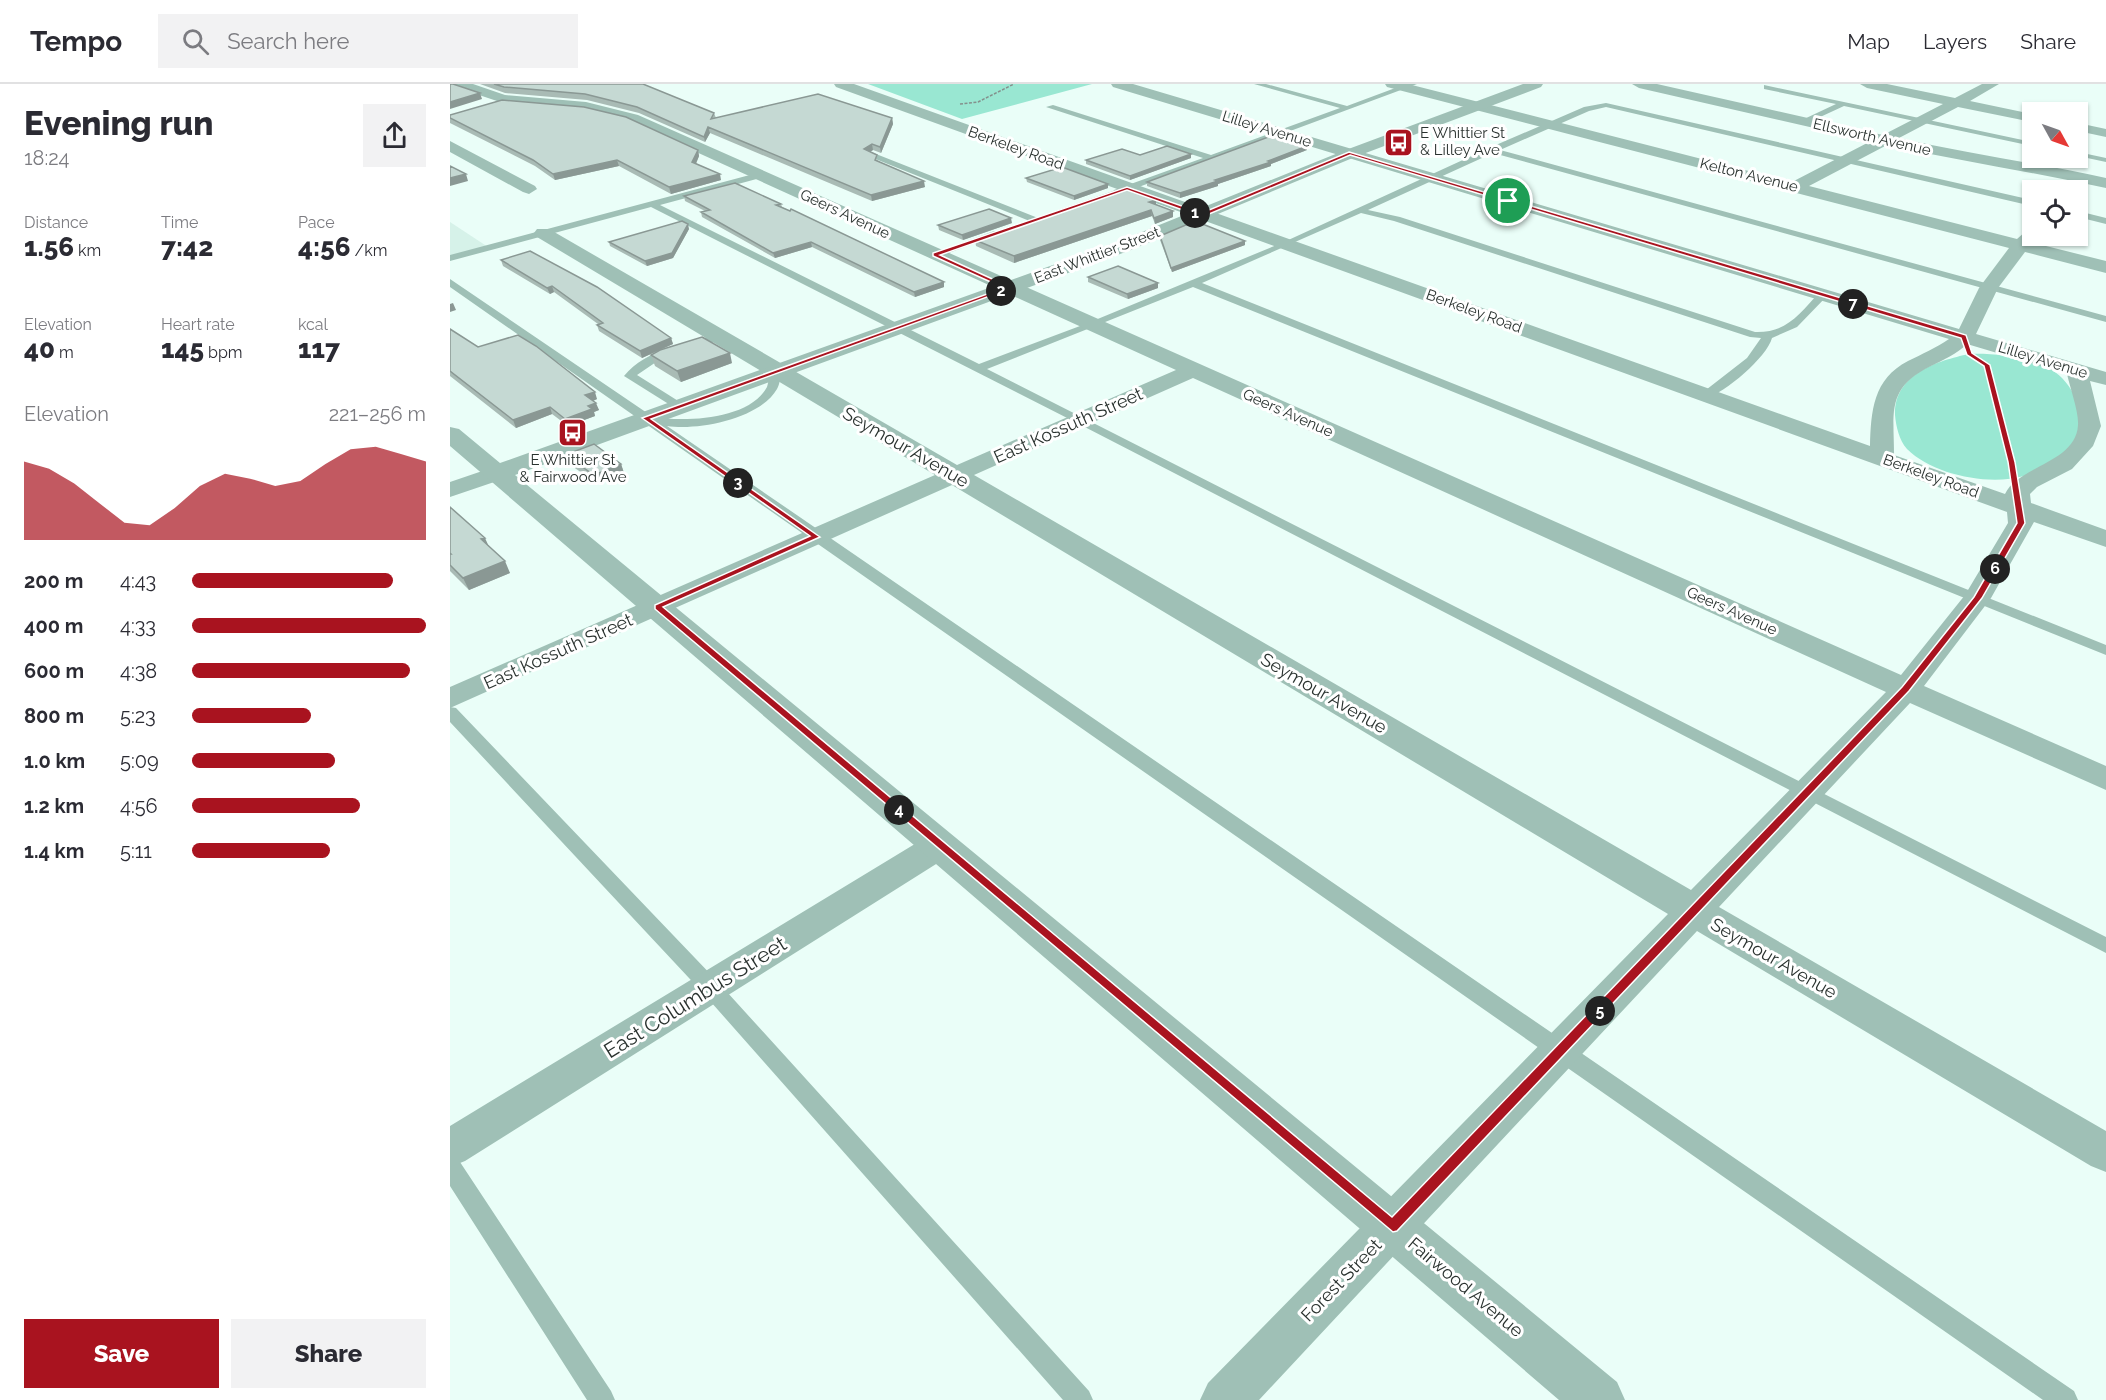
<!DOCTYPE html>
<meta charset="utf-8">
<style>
body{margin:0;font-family:Raleway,sans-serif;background:#f2f2f3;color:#2b2b33;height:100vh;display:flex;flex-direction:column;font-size:22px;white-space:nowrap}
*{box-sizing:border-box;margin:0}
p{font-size:20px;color:#7c7c81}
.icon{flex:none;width:33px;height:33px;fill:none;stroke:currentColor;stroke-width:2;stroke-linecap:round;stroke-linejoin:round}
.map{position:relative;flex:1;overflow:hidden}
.details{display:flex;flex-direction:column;background:#fff;width:450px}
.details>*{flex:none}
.needle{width:39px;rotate:130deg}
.buttons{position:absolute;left:1572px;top:18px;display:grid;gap:12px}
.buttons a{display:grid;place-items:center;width:66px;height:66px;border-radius:0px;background:#fff;box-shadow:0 2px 4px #0004;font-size:30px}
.pin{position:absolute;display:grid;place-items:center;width:51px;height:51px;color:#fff;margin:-26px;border:3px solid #fff;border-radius:50%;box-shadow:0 2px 6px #0007}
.km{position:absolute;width:30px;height:30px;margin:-15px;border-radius:50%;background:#222;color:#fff;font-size:16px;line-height:30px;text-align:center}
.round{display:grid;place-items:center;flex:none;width:63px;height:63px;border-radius:0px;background:#f2f2f3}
.headline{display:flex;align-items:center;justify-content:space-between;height:102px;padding:0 24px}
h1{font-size:33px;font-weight:800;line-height:45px}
.metrics{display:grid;grid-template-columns:repeat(3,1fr);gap:9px;height:102px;padding:6px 24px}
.metrics div{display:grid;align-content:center}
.metrics b{font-size:26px;font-weight:800}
.metrics small{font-size:16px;font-weight:400}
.metrics p{font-size:16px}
.chart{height:168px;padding:12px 24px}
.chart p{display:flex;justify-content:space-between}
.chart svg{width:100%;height:108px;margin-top:6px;fill:#a9131f;opacity:.7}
.button{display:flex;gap:12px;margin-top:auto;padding:12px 24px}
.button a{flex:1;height:69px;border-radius:0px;background:#a9131f;color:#fff;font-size:24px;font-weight:800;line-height:69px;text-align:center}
.button a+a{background:#f2f2f3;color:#2b2b33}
ul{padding:0 24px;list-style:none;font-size:20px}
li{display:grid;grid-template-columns:96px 72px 1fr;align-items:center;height:45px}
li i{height:15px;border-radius:8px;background:#a9131f}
header{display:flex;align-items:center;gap:36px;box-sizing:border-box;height:84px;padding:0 30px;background:#fff;border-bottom:2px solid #e1e1e2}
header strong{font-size:28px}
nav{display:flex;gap:33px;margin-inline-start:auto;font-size:21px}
.search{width:420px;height:54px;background:#f2f2f3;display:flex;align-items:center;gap:15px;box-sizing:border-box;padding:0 21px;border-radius:0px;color:#7c7c81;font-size:22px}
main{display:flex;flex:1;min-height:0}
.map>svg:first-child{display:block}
.built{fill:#d6f2e9}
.green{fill:#99e7d2}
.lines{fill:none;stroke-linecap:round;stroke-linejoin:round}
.path-far2{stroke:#84918d;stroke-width:1.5;stroke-dasharray:3 1.5;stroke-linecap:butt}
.path-far1{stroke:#84918d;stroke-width:2;stroke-dasharray:4 2;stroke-linecap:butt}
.path{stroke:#84918d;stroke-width:3;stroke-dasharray:5 2;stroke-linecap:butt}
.service{fill:#9fc0b6;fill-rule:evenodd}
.minor{fill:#9fc0b6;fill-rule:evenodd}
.tertiary{fill:#9fc0b6;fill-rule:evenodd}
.wall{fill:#a9bbb5}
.shaded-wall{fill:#8a9894}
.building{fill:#c5d9d3;stroke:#8a9894;stroke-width:1.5}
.route{fill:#a9131f;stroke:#fff;stroke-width:1.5;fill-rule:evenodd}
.labels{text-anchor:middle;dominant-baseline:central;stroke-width:6;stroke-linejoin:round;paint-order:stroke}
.far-street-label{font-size:15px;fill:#2a322f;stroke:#fff}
.far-poi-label{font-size:15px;fill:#2a322f;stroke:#fff;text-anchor:start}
.street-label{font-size:18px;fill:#2a322f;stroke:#fff}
.near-street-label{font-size:21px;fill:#2a322f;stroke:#fff}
</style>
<header>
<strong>Tempo</strong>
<div class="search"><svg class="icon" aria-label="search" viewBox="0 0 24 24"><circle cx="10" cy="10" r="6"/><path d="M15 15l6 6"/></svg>Search here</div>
<nav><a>Map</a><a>Layers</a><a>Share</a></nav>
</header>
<main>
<section class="details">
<div class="headline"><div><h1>Evening run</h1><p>18:24</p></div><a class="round"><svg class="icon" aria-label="share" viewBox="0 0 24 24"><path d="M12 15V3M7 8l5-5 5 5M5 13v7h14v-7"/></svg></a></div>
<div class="metrics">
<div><p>Distance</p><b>1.56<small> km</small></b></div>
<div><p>Time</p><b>7:42</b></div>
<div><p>Pace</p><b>4:56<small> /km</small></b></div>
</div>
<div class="metrics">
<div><p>Elevation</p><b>40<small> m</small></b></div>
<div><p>Heart rate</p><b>145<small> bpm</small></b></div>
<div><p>kcal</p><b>117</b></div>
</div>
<div class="chart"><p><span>Elevation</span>221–256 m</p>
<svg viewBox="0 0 160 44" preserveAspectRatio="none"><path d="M0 44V12L10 15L20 21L30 29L40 37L50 38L60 31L70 22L80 17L90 19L100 22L110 20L120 13L130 7L140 6L150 9L160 12V44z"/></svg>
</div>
<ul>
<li><b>200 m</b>4:43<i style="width:86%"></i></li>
<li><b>400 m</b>4:33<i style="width:100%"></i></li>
<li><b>600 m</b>4:38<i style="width:93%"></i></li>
<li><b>800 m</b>5:23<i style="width:51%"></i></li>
<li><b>1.0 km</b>5:09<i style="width:61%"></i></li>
<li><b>1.2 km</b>4:56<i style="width:72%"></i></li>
<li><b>1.4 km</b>5:11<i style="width:59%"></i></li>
</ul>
<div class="button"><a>Save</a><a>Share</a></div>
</section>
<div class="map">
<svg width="1656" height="1316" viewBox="0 0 1656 1316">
<rect width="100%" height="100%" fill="#eafef8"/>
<!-- built -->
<path class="built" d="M0 138 38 163 0 173Z"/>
<!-- green -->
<path class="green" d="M418 0H642L512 35Z
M1519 270C1546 269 1592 273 1612 294 1622 304 1627 317 1633 330 1631 339 1629 353 1624 360 1622 364 1617 367 1614 369 1602 379 1589 387 1574 392 1539 402 1483 391 1457 365 1449 356 1446 342 1445 331 1444 290 1487 277 1519 270Z"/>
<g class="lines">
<!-- path-far2 -->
<path class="path-far2" d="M510 20 528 18 564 0"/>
<!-- path-far1 -->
<path class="path-far1" d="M1535 280 1550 338"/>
<!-- path -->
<path class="path" d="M1550 336 1562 383"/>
<!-- service -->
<path class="service" d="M804 0H816L897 22 956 0H967L667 111 663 108 664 106 753 74 596 23 603 21 761 71 890 24Z
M1314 1 1582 58V62L1394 22 1355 40 1351 38 1352 36 1386 20 1314 5Z
M1156 19 1582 116V122L1156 23 1139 27 1050 66 1656 232V238L1043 69 918 126 950 133 1305 248C1337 249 1349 230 1369 209L1378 211 1347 243 1322 254C1317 273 1275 309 1256 314L1252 313V309L1297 274 1311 254 1300 253 944 137 911 129 752 199 1656 561V571L743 203 537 285 1656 853V869L627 339 201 123 0 177V171L311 88 315 91 314 93 210 121 529 280 638 239 834 158 1039 64 1134 23Z
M421 68 588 134 590 136 582 138 418 72 417 70Z
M1628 68 1656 74V78L1628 72Z
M1628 127 1656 134V140L1628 133Z
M544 147 552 149 488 173 480 171Z
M0 195 203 333C235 338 299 336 317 303 319 297 319 290 322 285H330L332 287C330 293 330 300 327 305 310 335 248 347 217 342L1624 1307 1628 1316H1593L0 203Z
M270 250 274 251V255L212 274 187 291 233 320V324H225L174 292C196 265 238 258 270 250Z
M0 623 6 624 267 897 639 1307 643 1316H613L253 909 0 638Z
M0 1072 8 1075 161 1307 165 1316H137L0 1102Z"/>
<!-- minor -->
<path class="minor" d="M3 0H23L55 11 136 18 188 31 1451 591 1515 511 1558 439 1557 428 386 3 384 0H404L1420 362C1421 327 1423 295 1458 277 1472 270 1486 264 1499 255L663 3 661 0H683L1509 245 1529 204 1559 164 937 3 935 0H958L1342 98 1421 57 1189 4 1182 0H1207L1433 51 1493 20 1417 4 1410 0H1437L1505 14 1532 0H1549L1520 17 1582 30V38L1508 23 1449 54C1518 70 1587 79 1656 94V104C1583 88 1510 77 1437 61L1359 102 1567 155 1576 147 1582 146V152H1590L1584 159 1656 177V189L1575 168 1548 204 1526 250 1656 288V301L1640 297 1651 342 1643 362 1622 385 1587 403 1580 410 1581 419 1656 446V463L1584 438 1541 514 1474 602 1656 682V706L1460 619 1269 823 1656 1047V1088L1641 1082 1247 847 809 1316H750L758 1299 1218 830 502 401 0 624V603L485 391 87 153 84 149 87 145H99L507 381 726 286 178 37 136 26 53 19 5 3ZM1517 260 1617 290C1620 304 1629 328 1628 341 1626 379 1568 382 1555 410L1444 371C1444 328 1436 304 1481 282 1493 276 1507 270 1517 260ZM743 294 1436 608 1241 806 524 391Z
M1628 39 1656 45V53L1628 47Z
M0 57 85 102 87 105 79 110 73 108 0 68Z
M47 382 56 384 59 389 56 394 0 413V398Z
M490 749 502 752 507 761 502 770 15 1077 0 1083V1042L478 752Z"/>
<!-- tertiary -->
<path class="tertiary" d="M1073 0H1093L1091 3 905 73 681 166 65 391 1167 1298 1175 1316H1109L0 362V343L9 345 50 379 667 158 893 67Z"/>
</g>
<!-- wall -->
<path class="wall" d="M30 0H193L264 29 266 34H442L443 40 431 69 423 66 420 68 428 77 475 103 422 117 260 49 255 58 189 29 137 16 55 9Z
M0 31 248 66 249 72 246 80 271 96 221 110 169 82 105 96 85 82 0 39Z
M857 66 821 80V82L768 100V102L730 114 697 102V98Z
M741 70V74L680 96 636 80V76L690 71Z
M576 94 658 104 624 116 577 98Z
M234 112 331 120 332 123 494 203 465 213 362 163 325 174 252 133 251 128 255 127 235 117Z
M706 116V121L723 127V133L705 140 702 132 564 179 526 162 525 156Z
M562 139 513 156 489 146 488 141Z
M239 145 223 174 197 182 160 162 159 158Z
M710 152 795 157V161L722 188 710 156Z
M51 176 221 254 223 260 210 266 282 279 231 298 205 282 201 271 209 266 192 274 149 247 147 241 148 240 104 208 100 210 53 182Z
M638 193 708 204 678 215 638 198Z
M0 245 28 263 147 315 143 317 149 326 144 328 145 332 118 342 102 330 66 344 0 292Z
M115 371 171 380 174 389 148 400 119 380Z
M0 423 39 462 60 489 19 506 0 487Z"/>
<!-- shaded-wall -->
<path class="shaded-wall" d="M30 9 32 15 0 25V18Z
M442 34 443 40 431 69 430 63Z
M258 43 260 49 255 58 254 53Z
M422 60 423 66 415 71 414 65Z
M857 62V66L821 80V82L768 100V102L730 114V109Z
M248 66 249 72 244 84 242 78Z
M741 70V74L680 96V92Z
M167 76 169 82 105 96 103 90Z
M16 90 18 97 0 102V94Z
M270 90 271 96 221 110 219 103Z
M474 97 475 103 422 117 421 111Z
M658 100V104L624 116V112Z
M706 116V122L699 118Z
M701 126 702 132 564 179V172Z
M723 127V133L705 140 704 134Z
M561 134 562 139 513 156 512 151Z
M238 140 239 145 223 174 197 182 195 177Z
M795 157V161L722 188 721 184Z
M361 158 362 163 325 174 323 169Z
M494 198V203L465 213 464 208Z
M708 199V204L678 215 677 210Z
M102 202 104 208 100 210 97 204Z
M3 219 6 226 0 228V220Z
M221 254 223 260 192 274 190 267Z
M280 269 282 279 231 298 227 287Z
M145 308 147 315 138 319 135 311Z
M146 319 149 326 144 328 145 332 118 342 115 335 138 322Z
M100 323 102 330 66 344 63 336Z
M171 380 174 389 148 400 144 391Z
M35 454 40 465 31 455Z
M55 477 60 489 19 506 13 494Z"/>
<!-- building -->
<path class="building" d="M0 0H3L30 9 0 18Z
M44 0H193L264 29 261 35 368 10 442 34 430 63 422 60 414 65 427 71 425 76 474 97 421 111 258 43 254 53 187 23 135 10 54 3Z
M52 16 134 23 176 33 248 66 242 78 270 90 219 103 167 76 103 90 83 76 0 34V31Z
M821 52 857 62 818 77 821 78 765 96 768 97 730 109 697 98Z
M717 62 741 70 680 92 636 76 672 65 690 71Z
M0 82 16 90 0 94Z
M612 83 658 100 624 112 576 94Z
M285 99 331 120 326 121 340 127 341 125 494 198 464 208 361 158 323 169 251 128 260 126 234 112Z
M674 104 706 116 699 118 723 127 704 134 701 126 564 172 525 156Z
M539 125 561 134 512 151 488 141Z
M232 137 238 140 222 169 195 177 159 158Z
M745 137 795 157 721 184 710 152Z
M80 167 147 203 221 254 190 267 147 241 153 239 102 202 97 204 51 176Z
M668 182 708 199 677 210 638 193Z
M0 245 28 263 68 251 86 262 145 308 135 311 146 319 138 322 142 325 115 335 100 323 63 336 0 287Z
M252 253 280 269 227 287 201 271 210 266Z
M144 360 171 380 144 391 115 371Z
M0 423 35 454 31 455 55 477 13 494 0 481V470H1L0 469Z"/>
<!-- route -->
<path class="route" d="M899 68 1516 251 1522 269 1540 281 1565 378 1575 439 1532 514 1459 607 947 1147 943 1148 205 525V521L360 452 192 334 554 204 483 172V169L677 103 752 129ZM900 71 1511 254 1517 271 1534 282 1558 378 1567 439 1524 513 1452 603 942 1133 213 523 370 453 201 335 562 204 490 171 677 106 752 133Z"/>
<!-- icons -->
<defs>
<symbol id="bus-square" viewBox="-11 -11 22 22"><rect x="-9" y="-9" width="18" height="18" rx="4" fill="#a9131f" stroke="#fff"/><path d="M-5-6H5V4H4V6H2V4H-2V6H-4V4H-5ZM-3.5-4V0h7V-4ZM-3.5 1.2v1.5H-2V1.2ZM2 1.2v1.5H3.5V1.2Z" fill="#fff"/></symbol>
</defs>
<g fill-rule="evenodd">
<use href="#bus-square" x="932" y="42" width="33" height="33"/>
<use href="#bus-square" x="106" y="332" width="33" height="33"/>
</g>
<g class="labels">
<!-- far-street labels -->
<g class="far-street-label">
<text transform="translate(817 45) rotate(17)">Lilley Avenue</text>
<text transform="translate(1422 53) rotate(13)">Ellsworth Avenue</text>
<text transform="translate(566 64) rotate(20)">Berkeley Road</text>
<text transform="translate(1299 91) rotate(14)">Kelton Avenue</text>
<text transform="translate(395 130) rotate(25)">Geers Avenue</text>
<text transform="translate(647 171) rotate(-21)">East Whittier Street</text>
<text transform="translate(1024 227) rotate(20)">Berkeley Road</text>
<text transform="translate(1593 276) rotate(17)">Lilley Avenue</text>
<text transform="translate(838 329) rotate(24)">Geers Avenue</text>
<text transform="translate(1481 392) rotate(20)">Berkeley Road</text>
<text transform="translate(1282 527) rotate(24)">Geers Avenue</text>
</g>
<!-- far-poi labels -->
<g class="far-poi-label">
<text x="970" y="49">E Whittier St<tspan x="970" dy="17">&amp; Lilley Ave</tspan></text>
<text x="123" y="376" text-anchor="middle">E Whittier St<tspan x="123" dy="17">&amp; Fairwood Ave</tspan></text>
</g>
<!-- street labels -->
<g class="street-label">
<text transform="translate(618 341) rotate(-24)">East Kossuth Street</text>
<text transform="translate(456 363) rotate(30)">Seymour Avenue</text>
<text transform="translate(108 567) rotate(-24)">East Kossuth Street</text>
<text transform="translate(874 609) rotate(30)">Seymour Avenue</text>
<text transform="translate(1324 874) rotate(30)">Seymour Avenue</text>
<text transform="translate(891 1196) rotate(-46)">Forest Street</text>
<text transform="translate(1016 1203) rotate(40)">Fairwood Avenue</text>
</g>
<!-- near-street labels -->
<g class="near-street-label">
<text transform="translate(245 913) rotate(-32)">East Columbus Street</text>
</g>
</g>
</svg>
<div class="buttons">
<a><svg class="needle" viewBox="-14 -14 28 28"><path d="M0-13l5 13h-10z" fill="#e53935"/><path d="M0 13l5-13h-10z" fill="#7c7c81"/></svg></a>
<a><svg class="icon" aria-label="locate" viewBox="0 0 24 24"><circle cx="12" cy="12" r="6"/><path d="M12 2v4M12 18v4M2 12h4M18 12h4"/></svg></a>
</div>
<div class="pin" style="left:1058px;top:117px;background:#1e9e55"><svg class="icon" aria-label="arrive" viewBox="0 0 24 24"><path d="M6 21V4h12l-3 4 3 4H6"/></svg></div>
<b class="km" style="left:745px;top:129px">1</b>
<b class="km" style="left:551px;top:207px">2</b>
<b class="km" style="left:288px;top:399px">3</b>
<b class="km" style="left:449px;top:726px">4</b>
<b class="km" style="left:1150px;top:927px">5</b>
<b class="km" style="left:1545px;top:485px">6</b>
<b class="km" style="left:1403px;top:220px">7</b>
</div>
</main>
